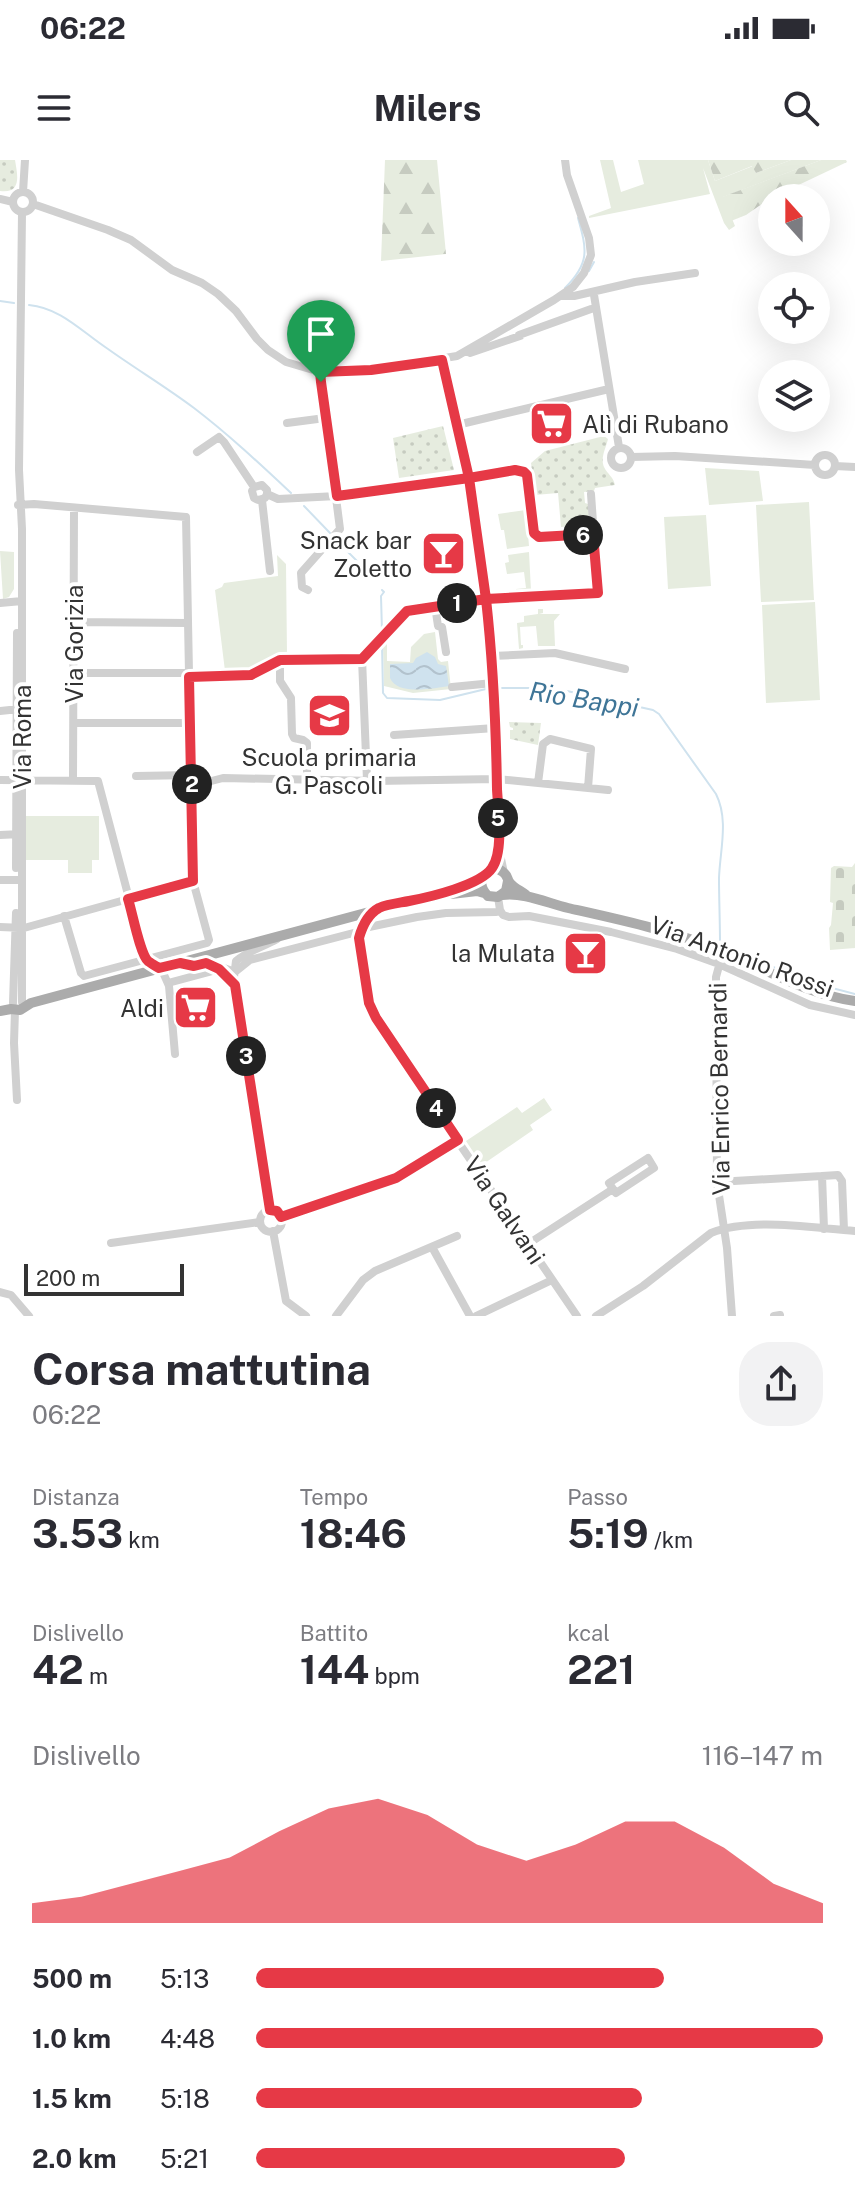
<!DOCTYPE html>
<html lang="it">
<meta charset="utf-8">
<style>
body{margin:0;font-family:"Public Sans",sans-serif;background:#f2f2f3;color:#2b2b33;height:100vh;display:flex;flex-direction:column;font-size:30px;white-space:nowrap}
*{box-sizing:border-box;margin:0}
p{font-size:26px;color:#7c7c81}
.icon{flex:none;width:44px;height:44px;fill:none;stroke:currentColor;stroke-width:2;stroke-linecap:round;stroke-linejoin:round}
.map{position:relative;height:1156px;overflow:hidden}
.sheet{display:flex;flex-direction:column;background:#fff;flex:1}
.sheet>*{flex:none}
.needle{width:52px;rotate:339deg}
.buttons{position:absolute;left:758px;top:24px;display:grid;gap:16px}
.buttons a{display:grid;place-items:center;width:72px;height:72px;border-radius:50%;background:#fff;box-shadow:0 8px 32px #0002;font-size:40px}
.scale{position:absolute;left:24px;bottom:20px;width:160px;box-sizing:border-box;padding-left:8px;border:4px solid #333;border-top:0;font-size:22px;line-height:28px;white-space:nowrap;color:#333;-webkit-text-stroke:6px #fff;paint-order:stroke}
.pin{position:absolute;display:grid;place-items:center;width:68px;height:68px;color:#fff;margin:-82px -34px;border-radius:50% 50% 50% 0;rotate:-45deg;box-shadow:0 0 8px #0007}
.pin .icon{rotate:45deg}
.km{position:absolute;width:40px;height:40px;margin:-20px;border-radius:50%;background:#222;color:#fff;font-size:22px;line-height:40px;text-align:center}
.round{display:grid;place-items:center;flex:none;width:84px;height:84px;border-radius:32px;background:#f2f2f3}
.head{display:flex;align-items:center;justify-content:space-between;height:136px;padding:0 32px}
h1{font-size:44px;font-weight:700;line-height:60px}
.figures{display:grid;grid-template-columns:repeat(3,1fr);gap:12px;height:136px;padding:8px 32px}
.figures div{display:grid;align-content:center}
.figures b{font-size:40px;font-weight:700}
.figures small{font-size:22px;font-weight:400}
.figures p{font-size:22px}
.chart{height:224px;padding:16px 32px}
.chart p{display:flex;justify-content:space-between}
.chart svg{width:100%;height:144px;margin-top:8px;fill:#e63946;opacity:.7}
ul{padding:0 32px;list-style:none;font-size:26px}
li{display:grid;grid-template-columns:128px 96px 1fr;align-items:center;height:60px}
li i{height:20px;border-radius:10px;background:#e63946}
.status{display:flex;justify-content:space-between;align-items:center;height:56px;padding:0 40px;background:#fff;direction:ltr}
.status svg{height:22px;fill:currentColor}
header{display:flex;justify-content:space-between;align-items:center;height:104px;padding:0 32px;background:#fff;font-size:36px;font-weight:700}
.map>svg:first-child{display:block}
.green{fill:#e6ecdf}
.forest{fill:url(#forest-firs)}
.cemetery{fill:url(#cemetery-stones)}
.park{fill:url(#park-dots)}
.water{fill:url(#water-waves)}
.lines{fill:none;stroke-linecap:round;stroke-linejoin:round}
.stream{stroke:#cfe2ee;stroke-width:2}
.minor{stroke:#d0d0d0;stroke-width:8}
.major{stroke:#ababab;stroke-width:10}
.route-casing{stroke:#fff;stroke-width:16}
.route{stroke:#e63946;stroke-width:10}
.labels{text-anchor:middle;dominant-baseline:central;stroke-width:8;stroke-linejoin:round;paint-order:stroke}
.poi-label{font-size:24px;fill:#333;stroke:#fff;text-anchor:end}
.street-label{font-size:24px;fill:#333;stroke:#fff}
.water-label{font-size:26px;font-style:italic;fill:#3f7597;stroke:#fff}
</style>
<div class="status"><b>06:22</b><svg viewBox="0 0 49 12"><path d="M0 12V9h3v3zM5 12V6h3v6zM10 12V3h3v9zM15 12V0h3v12zM26 1h20v11H26zM47 4h2v5h-2z"/></svg></div>
<header><svg class="icon" aria-label="menu" viewBox="0 0 24 24"><path d="M4 6h16M4 12h16M4 18h16"/></svg>Milers<svg class="icon" aria-label="search" viewBox="0 0 24 24"><circle cx="10" cy="10" r="6"/><path d="M15 15l6 6"/></svg></header>
<div class="map">
<svg width="855" height="1156" viewBox="0 0 855 1156">
<defs>
<pattern id="forest-firs" width="22" height="20" patternUnits="userSpaceOnUse" patternTransform="scale(2)"><rect width="22" height="20" fill="#e6ecdf"/><path d="M5 1l3.5 6h-7zM16 11l3.5 6h-7z" fill="#c6cbc0"/></pattern>
<pattern id="cemetery-stones" width="16" height="16" patternUnits="userSpaceOnUse" patternTransform="scale(2)"><rect width="16" height="16" fill="#e6ecdf"/><path d="M2 7V4a2 2 0 0 1 4 0v3zM10 15v-3a2 2 0 0 1 4 0v3z" fill="#c6cbc0"/></pattern>
<pattern id="park-dots" width="8" height="8" patternUnits="userSpaceOnUse" patternTransform="scale(2)"><rect width="8" height="8" fill="#e6ecdf"/><path d="M2 2h.1M6 6h.1" fill="none" stroke="#c6cbc0" stroke-width="1.8" stroke-linecap="round"/></pattern>
<pattern id="water-waves" width="16" height="10" patternUnits="userSpaceOnUse" patternTransform="scale(2)"><rect width="16" height="10" fill="#cfe2ee"/><path d="M0 5q4-4 8 0t8 0" fill="none" stroke="#b2c2cd"/></pattern>
</defs>
<rect width="100%" height="100%" fill="#fff"/>
<!-- green -->
<path class="green" d="M600 0H613L621 32 644 24 638 0H708L715 21 753 6 756 13 791 0H821L723 37 735 66 729 70 724 63 703 8 710 34 589 58V56L611 48Z
M705 308 759 311 763 341 709 345Z
M809 342 814 440 761 442 756 345Z
M526 350 529 386 507 389 504 370H501L498 354Z
M706 355 711 426 668 429 664 357Z
M0 391 14 392V429L9 437 3 439Z
M529 392 531 431 516 432V429L526 428 524 412 507 414 505 403 509 402 508 395Z
M277 395 286 404 287 495 274 497 257 508 225 511 215 430 222 427 224 423 278 416Z
M815 442 820 540 766 543 762 445Z
M538 449H543V453L539 454H560L554 461 555 486H538L536 466 520 467 521 485H523V488L519 489 517 463 524 462V456L538 454Z
M435 472 438 499 441 502 448 501 451 529 413 533 384 526 383 485 387 480V501L410 502 411 487 424 474Z
M26 656H99V700H92V713H68V700H26Z
M544 938 552 950 530 965 533 970 482 1005 466 981 517 947 522 953Z"/>
<!-- forest -->
<path class="forest" d="M385 0H437L446 94 381 101Z
M708 0H791L756 13 752 6 715 21Z
M821 0H846L847 2 769 39 746 55 731 61 722 37Z"/>
<!-- cemetery -->
<path class="cemetery" d="M855 703V788L830 790 829 768 831 765 833 743 830 742 831 708 834 706 852 707Z"/>
<!-- park -->
<path class="park" d="M0 0H15C17 13 23 34 0 31Z
M443 266 454 310 399 318 393 278Z
M604 276 608 279C606 288 600 298 604 307 608 315 613 316 615 325L595 328 594 331 584 332 585 343 588 344 590 365 561 367 558 333 535 335 531 303 545 291Z
M509 562 541 563 538 585 510 579V570H513V568L510 567Z"/>
<!-- water -->
<path class="water" d="M427 492 435 497 438 504 446 506 449 526C435 528 397 536 390 518 390 516 390 507 390 504L413 503 416 498Z"/>
<g class="lines">
<!-- stream -->
<path class="stream" d="M589 111 594 102
M565 128C590 103 587 90 578 58
M0 141 14 143
M29 145C61 148 82 172 108 189 136 209 166 227 194 248 228 274 259 303 291 333
M304 346 330 373
M336 380 371 415
M382 472 381 436 384 432 382 430
M382 485 383 533 387 538 440 540 486 529
M501 528H544L567 531 653 550 659 554 716 634C729 660 720 690 719 718 719 739 720 761 720 783L802 820 855 834"/>
<!-- minor -->
<path class="minor" d="M13 42a10 10 0 1 1 20 0a10 10 0 1 1-20 0Z
M23 32 25 0
M0 39 13 42
M33 44 108 70 131 80 172 110 202 123 218 134 236 151 257 179 268 190 286 202 320 212 371 210 457 196 554 140 573 127 584 113 591 95 589 78 567 15 565 0
M22 53 19 310 22 369V842
M594 135 619 287
M561 136H574L635 122 695 113
M519 175 591 149
M470 193 520 176
M442 200C451 239 462 279 469 318 492 440 497 565 499 689L504 713
M287 263 325 258
M457 265 609 229
M611 298a10 10 0 1 1 20 0a10 10 0 1 1-20 0Z
M197 292 219 277 224 282 254 327
M815 305a10 10 0 1 1 20 0a10 10 0 1 1-20 0Z
M631 297 675 296 815 305
M835 306 855 307
M267 334 265 338 258 340 254 338 252 331 254 327 262 325 267 330V334L278 339 337 336 520 310 527 315 534 373 539 377 593 374
M262 340 270 411
M18 345 34 344 186 357 193 721 209 780 207 783 84 816 81 813 64 756
M308 430 302 427 301 413 340 369 320 212
M0 443 22 441
M435 446 438 466 442 467 446 492
M74 462 188 463
M492 496 555 493 625 509
M362 499 367 620
M280 500V521L291 538 292 574 294 578 303 580 307 583V620
M74 513H189
M189 517 251 515 280 500 362 499 403 453 412 449 486 439 598 433 591 334
M452 527 493 523
M0 551 19 549
M74 563H190
M394 575 495 568
M136 616 192 615
M0 620 98 621 145 799 159 808
M73 620 74 348
M538 623 543 584 550 579 591 589 588 628
M192 626 223 618 375 621 497 619 608 630
M0 675 21 674
M16 708 17 473
M0 720H21
M498 737 500 750 503 755 509 757 529 756 611 772 677 789 719 804 810 845 855 855
M374 752 365 763 359 778 369 843 386 876 577 1156
M0 767 24 768 193 721
M723 791 716 817 717 1022 727 1088 732 1156
M181 803 194 806 206 803 220 811
M161 808 169 826 175 894
M225 815 235 812 250 800 361 771 369 767 417 757 446 753 496 752
M168 823 224 808 235 812
M13 843 16 753
M15 850 14 883 17 940
M822 1016 838 1015 842 1021 844 1070
M717 1022 822 1016 824 1069
M270 1050 234 817 236 801C248 791 263 787 277 779
M260 1061a11 11 0 1 1 22 0a11 11 0 1 1-22 0Z
M281 1057 396 1018 458 980
M273 1071 286 1141 306 1156
M111 1083 260 1062
M528 1084 613 1029 616 1033 654 1008 648 998 609 1023 613 1029
M432 1087 470 1156
M0 1132 11 1135 29 1156
M336 1156 363 1120 375 1111 457 1076
M476 1156 552 1120
M596 1156 643 1126 711 1073C751 1057 812 1068 855 1071
M774 1156 780 1155"/>
<!-- major -->
<path class="major" d="M508 721 506 731 498 737 488 736C472 721 488 701 503 712 509 717 506 718 510 723 514 728 521 731 526 735
M451 734 477 731 484 733
M502 735C524 732 547 743 568 748 621 760 673 771 723 791 766 809 808 835 855 841
M0 851 11 849 20 850 31 843 429 736 481 719"/>
</g>
<g class="lines">
<defs>
<path id="route" d="M321 222 337 336 469 318 486 439 407 451 362 499 280 500 251 515 189 517 193 721 128 739C132 751 140 794 148 801 149 802 157 807 159 808L180 803 194 806 206 803 219 809 235 825 270 1050 277 1051 281 1057 396 1018 458 980 376 858 369 843 359 778C362 767 368 754 379 748 388 744 399 743 409 741 430 737 481 725 492 708 504 691 498 649 497 629 496 566 493 502 486 439L598 433 593 374 539 377 534 373 527 315 524 312 515 310 469 318 442 200 371 210 320 212 321 222"/>
</defs>
<!-- route casing -->
<use href="#route" class="route-casing"/>
<!-- route -->
<use href="#route" class="route"/>
</g>
<!-- icons -->
<defs>
<symbol id="supermarket-square" viewBox="-11 -11 22 22"><rect x="-9" y="-9" width="18" height="18" rx="4" fill="#e63946" stroke="#fff"/><path d="M-6-5.5h2.5l.6 2H6L4.5 2H-2.5L-4.4-4H-6ZM-1.5 3.2a1.3 1.3 0 1 0 .1 0ZM3 3.2a1.3 1.3 0 1 0 .1 0Z" fill="#fff"/></symbol>
<symbol id="bar-square" viewBox="-11 -11 22 22"><rect x="-9" y="-9" width="18" height="18" rx="4" fill="#e63946" stroke="#fff"/><path d="M-6-5H6L.8 .8V4.5H3.5V6h-7V4.5H-.8V.8Z" fill="#fff"/></symbol>
<symbol id="school-square" viewBox="-11 -11 22 22"><rect x="-9" y="-9" width="18" height="18" rx="4" fill="#e63946" stroke="#fff"/><path d="M0-5L7-2L0 1L-7-2ZM-4 1L0 2.5L4 1V4Q0 6-4 4Z" fill="#fff"/></symbol>
</defs>
<g fill-rule="evenodd">
<use href="#supermarket-square" x="526" y="238" width="51" height="51"/>
<use href="#bar-square" x="418" y="368" width="51" height="51"/>
<use href="#school-square" x="304" y="530" width="51" height="51"/>
<use href="#bar-square" x="560" y="768" width="51" height="51"/>
<use href="#supermarket-square" x="170" y="822" width="51" height="51"/>
</g>
<g class="labels">
<!-- poi labels -->
<g class="poi-label">
<text x="582" y="264" text-anchor="start">Alì di Rubano</text>
<text x="412" y="380">Snack bar<tspan x="412" dy="28">Zoletto</tspan></text>
<text x="329" y="597" text-anchor="middle">Scuola primaria<tspan x="329" dy="28">G. Pascoli</tspan></text>
<text x="555" y="793">la Mulata</text>
<text x="164" y="848">Aldi</text>
</g>
<!-- street labels -->
<g class="street-label">
<text transform="translate(74 484) rotate(-90)">Via Gorizia</text>
<text transform="translate(22 577) rotate(-90)">Via Roma</text>
<text transform="translate(742 796) rotate(20)">Via Antonio Rossi</text>
<text transform="translate(719 929) rotate(-91)">Via Enrico Bernardi</text>
<text transform="translate(505 1050) rotate(56)">Via Galvani</text>
</g>
<!-- water labels -->
<g class="water-label">
<text transform="translate(584 539) rotate(9)">Rio Bappi</text>
</g>
</g>
</svg>
<div class="buttons">
<a><svg class="needle" viewBox="-14 -14 28 28"><path d="M0-13l5 13h-10z" fill="#e53935"/><path d="M0 13l5-13h-10z" fill="#7c7c81"/></svg></a>
<a><svg class="icon" aria-label="locate" viewBox="0 0 24 24"><circle cx="12" cy="12" r="6"/><path d="M12 2v4M12 18v4M2 12h4M18 12h4"/></svg></a>
<a><svg class="icon" aria-label="layers" viewBox="0 0 24 24"><path d="M12 4l9 5-9 5-9-5zM3 14l9 5 9-5"/></svg></a>
</div>
<div class="scale">200 m</div>
<div class="pin" style="left:321px;top:222px;background:#1e9e55"><svg class="icon" aria-label="arrive" viewBox="0 0 24 24"><path d="M6 21V4h12l-3 4 3 4H6"/></svg></div>
<b class="km" style="left:457px;top:443px">1</b>
<b class="km" style="left:192px;top:624px">2</b>
<b class="km" style="left:246px;top:896px">3</b>
<b class="km" style="left:436px;top:948px">4</b>
<b class="km" style="left:498px;top:658px">5</b>
<b class="km" style="left:583px;top:375px">6</b>
</div>
<section class="sheet">
<div class="head"><div><h1>Corsa mattutina</h1><p>06:22</p></div><a class="round"><svg class="icon" aria-label="share" viewBox="0 0 24 24"><path d="M12 15V3M7 8l5-5 5 5M5 13v7h14v-7"/></svg></a></div>
<div class="figures">
<div><p>Distanza</p><b>3.53<small> km</small></b></div>
<div><p>Tempo</p><b>18:46</b></div>
<div><p>Passo</p><b>5:19<small> /km</small></b></div>
</div>
<div class="figures">
<div><p>Dislivello</p><b>42<small> m</small></b></div>
<div><p>Battito</p><b>144<small> bpm</small></b></div>
<div><p>kcal</p><b>221</b></div>
</div>
<div class="chart"><p><span>Dislivello</span>116–147 m</p>
<svg viewBox="0 0 160 44" preserveAspectRatio="none"><path d="M0 44V38L10 36L20 32L30 28L40 24L50 16L60 9L70 6L80 11L90 20L100 25L110 20L120 13L130 13L140 21L150 32L160 38V44z"/></svg>
</div>
<ul>
<li><b>500 m</b>5:13<i style="width:72%"></i></li>
<li><b>1.0 km</b>4:48<i style="width:100%"></i></li>
<li><b>1.5 km</b>5:18<i style="width:68%"></i></li>
<li><b>2.0 km</b>5:21<i style="width:65%"></i></li>
</ul>
</section>
